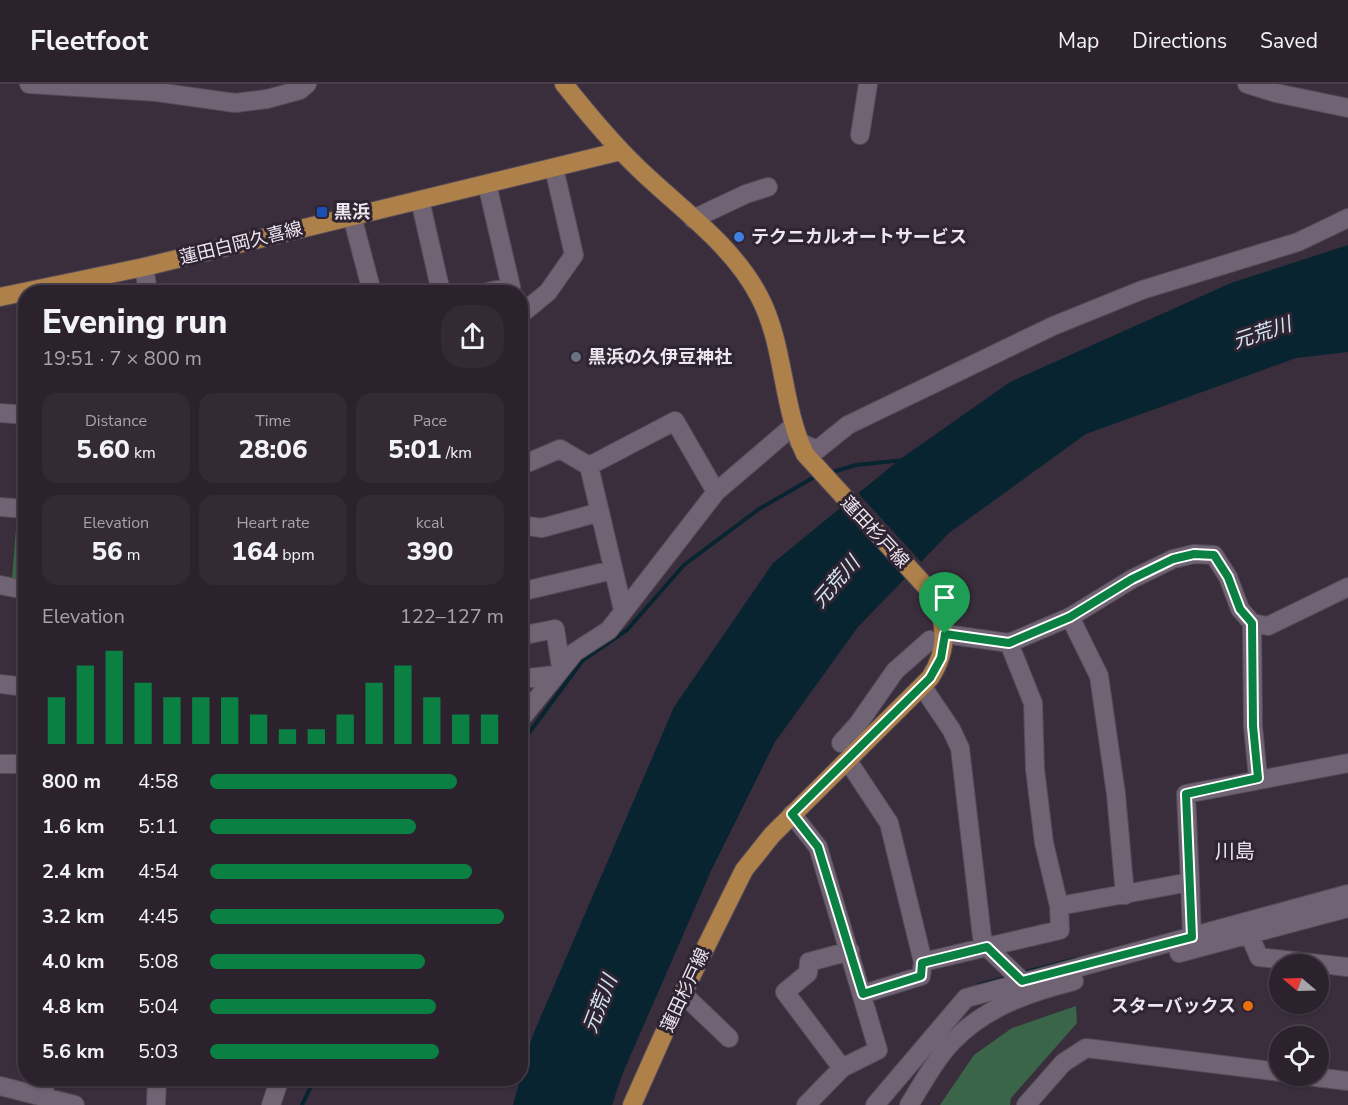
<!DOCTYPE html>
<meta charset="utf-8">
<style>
body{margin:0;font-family:"Nunito Sans","Noto Sans JP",sans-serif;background:#342a36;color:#f1f3f6;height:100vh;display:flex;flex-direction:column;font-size:22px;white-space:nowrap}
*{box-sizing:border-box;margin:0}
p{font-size:20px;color:#a6a4aa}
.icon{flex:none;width:33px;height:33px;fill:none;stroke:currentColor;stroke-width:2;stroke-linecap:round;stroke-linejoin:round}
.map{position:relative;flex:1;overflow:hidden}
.drawer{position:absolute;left:18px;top:201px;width:510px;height:801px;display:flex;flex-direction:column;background:#2c222e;border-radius:24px;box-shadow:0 2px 4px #0004,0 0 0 2px #483f4a}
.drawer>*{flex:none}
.needle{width:39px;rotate:289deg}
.tools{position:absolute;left:1269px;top:870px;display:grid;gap:12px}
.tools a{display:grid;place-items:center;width:60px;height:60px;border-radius:50%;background:#2c222e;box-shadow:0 2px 4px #0004,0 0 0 2px #483f4a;font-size:30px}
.pin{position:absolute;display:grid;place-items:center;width:51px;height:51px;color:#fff;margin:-62px -26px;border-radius:50% 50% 50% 0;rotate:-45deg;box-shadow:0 0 6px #0007}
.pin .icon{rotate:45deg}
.round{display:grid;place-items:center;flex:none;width:63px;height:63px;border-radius:24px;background:#342a36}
.overview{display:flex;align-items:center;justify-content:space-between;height:102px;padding:0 24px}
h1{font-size:33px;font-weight:800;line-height:45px}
.metrics{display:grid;grid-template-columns:repeat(3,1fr);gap:9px;height:102px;padding:6px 24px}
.metrics div{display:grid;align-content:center;border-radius:15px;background:#342a36;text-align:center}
.metrics b{font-size:26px;font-weight:800}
.metrics small{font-size:16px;font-weight:400}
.metrics p{font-size:16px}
.chart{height:168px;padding:12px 24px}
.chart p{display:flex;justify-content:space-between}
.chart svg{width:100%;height:108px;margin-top:6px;stroke:#0b8043;stroke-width:6}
ul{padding:0 24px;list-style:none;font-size:20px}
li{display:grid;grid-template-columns:96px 72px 1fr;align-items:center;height:45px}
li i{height:15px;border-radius:8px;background:#0b8043}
header{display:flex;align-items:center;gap:36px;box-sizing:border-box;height:84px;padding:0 30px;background:#2c222e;border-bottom:2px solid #483f4a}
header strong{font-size:28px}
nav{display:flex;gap:33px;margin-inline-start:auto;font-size:21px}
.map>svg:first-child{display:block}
.green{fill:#3a6548}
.water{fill:#092431}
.pier{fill:#3a2e3d}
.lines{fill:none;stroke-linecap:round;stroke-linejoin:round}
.stream{stroke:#092431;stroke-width:4}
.minor-casing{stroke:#564c59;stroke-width:20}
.major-casing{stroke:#564c59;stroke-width:20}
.minor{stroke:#706373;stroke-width:18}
.major{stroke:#ae804a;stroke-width:18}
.route-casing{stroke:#fff;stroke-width:12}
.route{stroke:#0b8043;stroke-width:8}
.transit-dot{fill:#1a4fb4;stroke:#2f2432;stroke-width:2}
.shop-dot{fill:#3f7fe0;stroke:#2f2432;stroke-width:2}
.worship-dot{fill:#6b7280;stroke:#2f2432;stroke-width:2}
.food-dot{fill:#e8710a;stroke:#2f2432;stroke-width:2}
.labels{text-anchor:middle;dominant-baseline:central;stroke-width:6;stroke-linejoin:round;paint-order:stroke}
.poi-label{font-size:18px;font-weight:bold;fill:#ede6ef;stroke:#2f2432;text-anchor:start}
.street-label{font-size:18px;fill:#ede6ef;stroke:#2f2432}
.water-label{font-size:20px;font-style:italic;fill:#d3e7f2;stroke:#2f2432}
.neighbourhood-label{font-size:20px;fill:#ede6ef;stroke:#2f2432}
</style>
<header>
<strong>Fleetfoot</strong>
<nav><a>Map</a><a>Directions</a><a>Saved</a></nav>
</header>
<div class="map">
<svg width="1348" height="1021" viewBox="0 0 1348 1021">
<rect width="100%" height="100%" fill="#3a2e3d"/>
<!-- green -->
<path class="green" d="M17 432H25V495L12 494Z
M1076 922 1077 939 1011 1014 1010 1021H940L974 971 1012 944Z"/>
<!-- water -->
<path class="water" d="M1348 161V268L1296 274 1086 350 949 449 858 543 775 658 711 787 622 991 612 1021H513L532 953 674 623 773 479 899 376 1010 298 1231 199Z"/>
<!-- pier -->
<path class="pier" d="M856 407 923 480 919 485 851 411Z"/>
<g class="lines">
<!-- stream -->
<path class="stream" d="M829 389 856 381 904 376
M520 661 583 576 627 546 684 481 759 425 816 392
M1022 889 1076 875
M979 901 1009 893
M302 1021 315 994"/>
<defs>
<path id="minor" d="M29 0 157 8 235 19 267 15 300 6 307 0
M1247 0 1276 9 1348 24
M860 51 868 0
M420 116 441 208
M352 132 372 208
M693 135 746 110 768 103
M144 183 148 208
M487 208 511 203 487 100
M520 231 548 208 574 171 554 84
M0 329 26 331
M799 358 817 366 848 341 1053 242 1142 206 1298 158 1348 134
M520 382 560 365 589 382 623 526
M589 382 675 337 716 408
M0 423 26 425
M520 441 542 444 600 428
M0 501 26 506
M520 508 613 486
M1070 533 1099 592 1116 710 1125 811
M1252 539 1253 642 1258 694
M945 550 1009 559 1070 533 1132 495 1173 475 1194 470 1214 471 1228 493 1240 525 1252 539 1268 542 1348 503
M520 552 555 545 561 583
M1009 559 1033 619 1035 685 1044 759 1059 822
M520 595 555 591
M0 600 26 603
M922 602 951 645 960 664 982 853 987 863 1022 897
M520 636 575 568 609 546 716 408 793 342
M841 659 858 640 895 587 930 556
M848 677 889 739 923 878
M0 680H26
M792 730 818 763 878 966 842 984 806 1021
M1190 798 1192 853
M1249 850 1259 873 1348 883
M1179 869 1348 824
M683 910 729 954
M863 910 921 892 923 878 1060 846 1059 822 1190 798 1186 710 1348 679
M842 984 785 908 808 889 809 878 850 867
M1307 992 1348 997
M0 1002 75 1021
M44 1013 45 994
M156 1021 157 994
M271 1021 280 994
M875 1021 966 914 1348 810
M909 1021C923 999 936 974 954 956 986 923 1030 908 1074 897
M1026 1021 1063 979 1086 964 1280 988"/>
<path id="major" d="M564 0C587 29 610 57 637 83 678 123 732 160 759 212 785 261 781 320 805 370L929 506C948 535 949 565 930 594L772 751 744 786 674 927 632 1021
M0 213 144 183 621 67"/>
</defs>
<!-- minor casing -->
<use href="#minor" class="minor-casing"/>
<!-- major casing -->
<use href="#major" class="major-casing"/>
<!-- minor -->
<use href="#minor" class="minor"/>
<!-- major -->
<use href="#major" class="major"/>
</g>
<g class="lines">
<defs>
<path id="route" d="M1194 470 1214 471 1228 493 1240 525 1252 539 1253 642 1258 694 1186 710 1192 853 1022 897 987 863 922 879 921 892 863 910 818 763 792 730 930 594 941 574 945 550 1009 559 1070 533 1132 495 1173 475Z"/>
</defs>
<!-- route casing -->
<use href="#route" class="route-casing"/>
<!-- route -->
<use href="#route" class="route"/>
</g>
<!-- markers -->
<rect class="transit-dot" x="316" y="122" width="12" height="12" rx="3"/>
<circle class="shop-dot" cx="739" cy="153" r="6"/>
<circle class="worship-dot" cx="576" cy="273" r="6"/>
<circle class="food-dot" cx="1248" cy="922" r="6"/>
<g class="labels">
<!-- poi labels -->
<g class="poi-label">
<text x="334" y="128">黒浜</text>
<text x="751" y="153">テクニカルオートサービス</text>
<text x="588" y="273">黒浜の久伊豆神社</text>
<text x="1236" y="922" text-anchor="end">スターバックス</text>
</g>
<!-- street labels -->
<g class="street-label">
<text transform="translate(241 159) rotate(-14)">蓮田白岡久喜線</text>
<text transform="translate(875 448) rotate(47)">蓮田杉戸線</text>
<text transform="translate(685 906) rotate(-65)">蓮田杉戸線</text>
</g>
<!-- water labels -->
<g class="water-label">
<text transform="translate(1262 249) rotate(-18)">元荒川</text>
<text transform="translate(836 498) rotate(-49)">元荒川</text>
<text transform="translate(600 920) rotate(-69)">元荒川</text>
</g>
<!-- neighbourhood labels -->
<g class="neighbourhood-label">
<text x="1235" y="767">川島</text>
</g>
</g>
</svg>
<div class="tools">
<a><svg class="needle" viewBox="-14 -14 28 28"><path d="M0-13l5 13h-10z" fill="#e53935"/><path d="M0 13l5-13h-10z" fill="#a6a4aa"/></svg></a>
<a><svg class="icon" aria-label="locate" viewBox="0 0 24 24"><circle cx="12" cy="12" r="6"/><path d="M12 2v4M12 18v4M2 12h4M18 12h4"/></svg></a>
</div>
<div class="pin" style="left:945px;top:550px;background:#1e9e55"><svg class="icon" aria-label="arrive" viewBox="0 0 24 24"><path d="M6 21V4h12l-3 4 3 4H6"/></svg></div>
<section class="drawer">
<div class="overview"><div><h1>Evening run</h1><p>19:51 · 7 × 800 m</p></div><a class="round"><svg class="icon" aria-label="share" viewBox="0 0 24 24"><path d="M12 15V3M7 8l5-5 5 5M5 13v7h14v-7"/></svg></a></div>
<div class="metrics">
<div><p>Distance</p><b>5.60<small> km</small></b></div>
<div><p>Time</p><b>28:06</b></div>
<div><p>Pace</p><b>5:01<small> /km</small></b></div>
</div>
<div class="metrics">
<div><p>Elevation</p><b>56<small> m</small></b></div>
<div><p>Heart rate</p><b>164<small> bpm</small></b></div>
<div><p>kcal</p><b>390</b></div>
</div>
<div class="chart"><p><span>Elevation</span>122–127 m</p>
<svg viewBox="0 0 160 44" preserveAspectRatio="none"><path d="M5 44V25M15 44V12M25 44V6M35 44V19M45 44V25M55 44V25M65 44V25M75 44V32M85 44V38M95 44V38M105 44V32M115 44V19M125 44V12M135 44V25M145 44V32M155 44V32"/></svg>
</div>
<ul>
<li><b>800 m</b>4:58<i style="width:84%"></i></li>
<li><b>1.6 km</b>5:11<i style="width:70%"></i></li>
<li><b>2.4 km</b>4:54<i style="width:89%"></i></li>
<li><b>3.2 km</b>4:45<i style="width:100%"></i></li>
<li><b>4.0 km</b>5:08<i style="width:73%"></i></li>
<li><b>4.8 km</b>5:04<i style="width:77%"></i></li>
<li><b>5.6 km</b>5:03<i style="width:78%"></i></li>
</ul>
</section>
</div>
